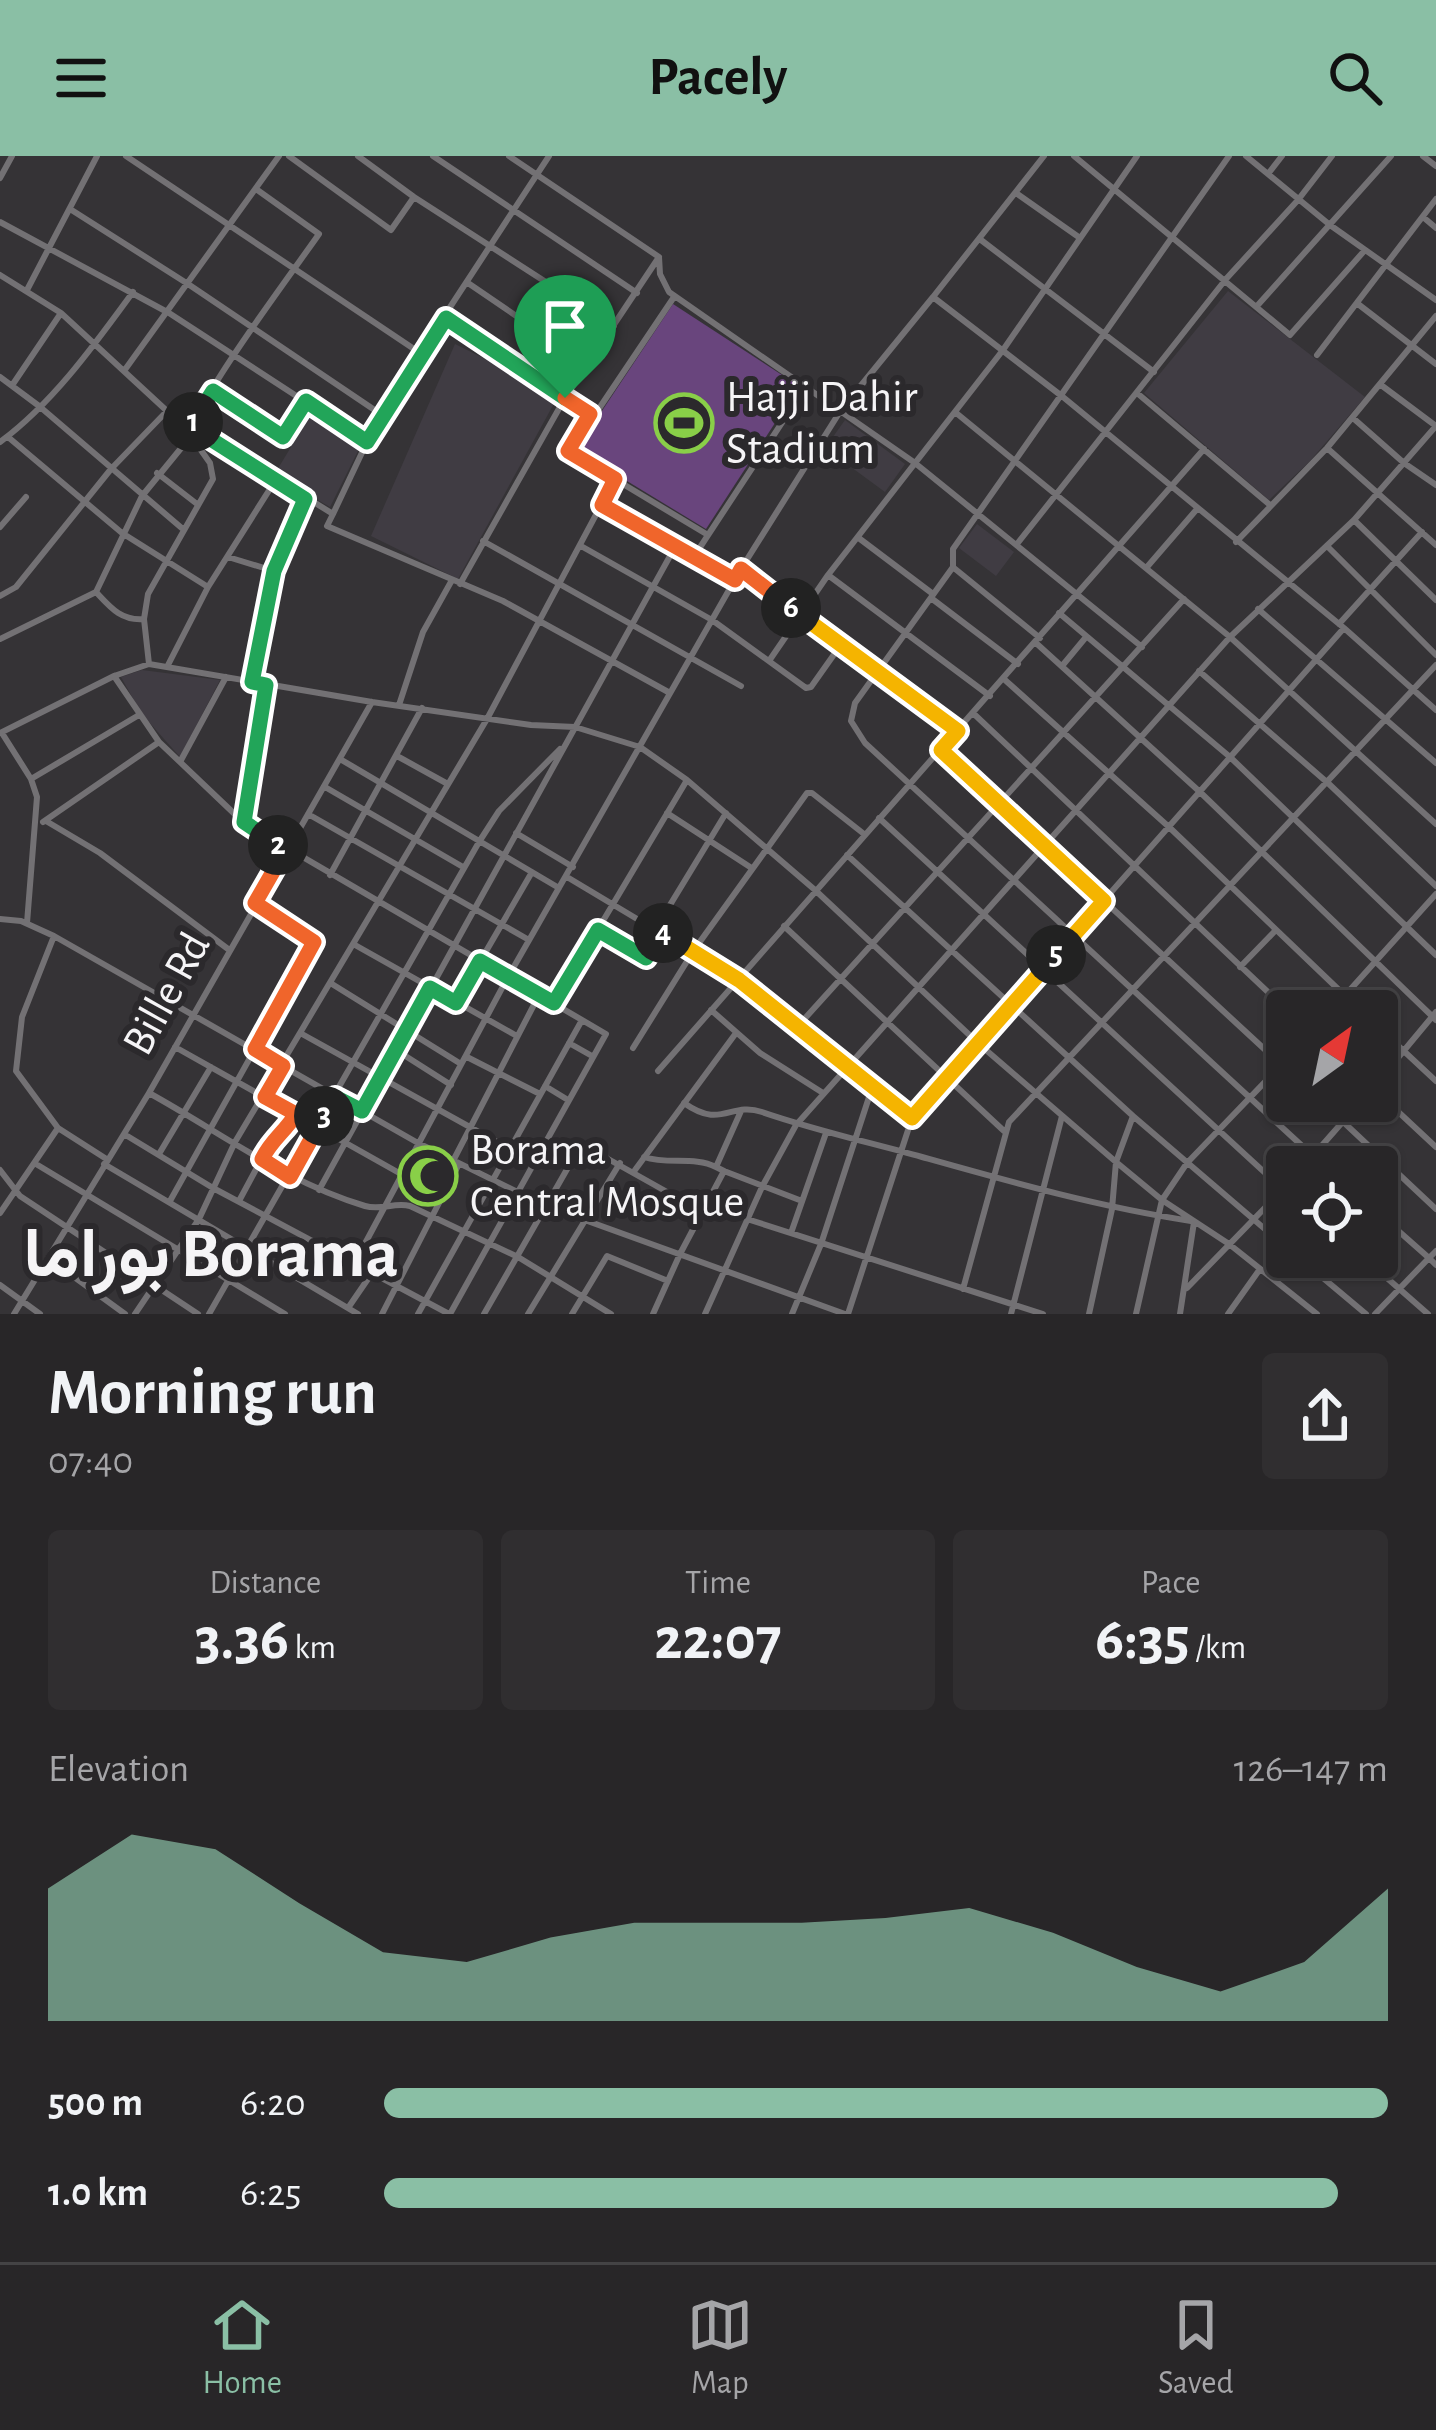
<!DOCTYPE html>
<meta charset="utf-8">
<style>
body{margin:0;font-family:"Alegreya Sans",Vazirmatn,sans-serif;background:#302e30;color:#f1f3f6;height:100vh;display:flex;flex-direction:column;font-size:45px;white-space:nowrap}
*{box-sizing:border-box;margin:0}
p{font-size:39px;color:#a5a5a8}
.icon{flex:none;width:66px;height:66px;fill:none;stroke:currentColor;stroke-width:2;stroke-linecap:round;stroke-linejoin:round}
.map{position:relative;height:1158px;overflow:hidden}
.side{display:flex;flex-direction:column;background:#282628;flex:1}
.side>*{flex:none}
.needle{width:78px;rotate:33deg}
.tools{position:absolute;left:1266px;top:834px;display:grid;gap:24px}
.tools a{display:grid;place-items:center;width:132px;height:132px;border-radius:12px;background:#282628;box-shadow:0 3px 9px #0004,0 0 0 3px #444345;font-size:60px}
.pin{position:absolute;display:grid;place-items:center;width:102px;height:102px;color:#fff;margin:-123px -51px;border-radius:50% 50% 50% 0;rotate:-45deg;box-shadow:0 0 12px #0007}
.pin .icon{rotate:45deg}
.km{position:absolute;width:60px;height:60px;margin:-30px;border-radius:50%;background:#222;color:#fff;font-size:33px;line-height:60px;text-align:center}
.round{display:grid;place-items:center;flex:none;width:126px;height:126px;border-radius:12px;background:#302e30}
.headline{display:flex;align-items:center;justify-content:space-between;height:204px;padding:0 48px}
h1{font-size:66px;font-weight:700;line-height:90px}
.stats{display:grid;grid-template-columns:repeat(3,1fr);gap:18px;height:204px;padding:12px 48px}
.stats div{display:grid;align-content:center;border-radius:12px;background:#302e30;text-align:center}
.stats b{font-size:60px;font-weight:700}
.stats small{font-size:33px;font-weight:400}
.stats p{font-size:33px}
.chart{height:336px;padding:24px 48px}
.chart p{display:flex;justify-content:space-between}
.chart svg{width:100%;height:216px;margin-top:12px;fill:#8abfa5;opacity:.7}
ul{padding:0 48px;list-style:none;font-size:39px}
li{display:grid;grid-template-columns:192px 144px 1fr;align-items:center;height:90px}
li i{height:30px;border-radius:15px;background:#8abfa5}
header{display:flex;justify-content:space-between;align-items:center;height:156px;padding:0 48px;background:#8abfa5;color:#111;font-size:54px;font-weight:700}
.dock{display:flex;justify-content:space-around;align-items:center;height:168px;border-top:3px solid #444345;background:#282628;font-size:33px;color:#a5a5a8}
.dock a{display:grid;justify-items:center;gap:6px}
.dock .current{color:#8abfa5}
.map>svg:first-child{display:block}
.built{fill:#403c43}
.park{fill:#69457d}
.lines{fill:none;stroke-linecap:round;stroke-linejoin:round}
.minor{stroke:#737174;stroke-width:6}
.split-1-casing{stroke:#fff;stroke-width:24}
.split-2-casing{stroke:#fff;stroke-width:24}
.split-3-casing{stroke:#fff;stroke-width:24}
.split-4-casing{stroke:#fff;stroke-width:24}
.split-5-casing{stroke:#fff;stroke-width:24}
.split-6-casing{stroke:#fff;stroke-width:24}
.split-7-casing{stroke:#fff;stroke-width:24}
.split-1{stroke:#22a559;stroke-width:15}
.split-2{stroke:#22a559;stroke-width:15}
.split-3{stroke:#f0652b;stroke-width:15}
.split-4{stroke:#22a559;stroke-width:15}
.split-5{stroke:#f5b400;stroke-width:15}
.split-6{stroke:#f5b400;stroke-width:15}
.split-7{stroke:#f0652b;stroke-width:15}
.labels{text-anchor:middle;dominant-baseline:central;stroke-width:12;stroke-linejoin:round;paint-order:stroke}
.poi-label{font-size:45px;fill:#f5f4f6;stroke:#2b292c;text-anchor:start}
.street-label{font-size:45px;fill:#f5f4f6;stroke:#2b292c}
.town-label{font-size:69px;font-weight:bold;fill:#f5f4f6;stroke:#2b292c}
</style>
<header><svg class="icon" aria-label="menu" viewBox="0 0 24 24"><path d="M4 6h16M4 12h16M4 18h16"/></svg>Pacely<svg class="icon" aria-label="search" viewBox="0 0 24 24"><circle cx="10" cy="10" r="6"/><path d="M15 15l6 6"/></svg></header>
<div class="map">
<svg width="1436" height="1158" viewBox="0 0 1436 1158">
<rect width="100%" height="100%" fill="#353336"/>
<!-- built -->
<path class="built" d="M1228 135 1365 241 1310 305 1269 344 1144 237Z
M455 188 544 232 557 242 458 423 371 380Z
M307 250 362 287 330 351 274 319 291 291 284 285Z
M845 264 905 308 885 336 825 292Z
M977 368 1014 396 996 420 959 392Z
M142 514 220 524 180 601 141 557 121 521Z"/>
<!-- park -->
<path class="park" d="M673 148 799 230 706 373 576 294Z"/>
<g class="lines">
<!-- minor -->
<path class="minor" d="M126 0 420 197
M289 0 391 74 414 41
M358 0 414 41 614 170
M433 0 637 137
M509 0 659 101
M1044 0 933 141 1063 241 1344 472 1436 554
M1074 0 1290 179 1365 94
M1229 0 953 393V411L855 547 851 565 865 587 1325 1011
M1246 0 1330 69 1436 144
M1423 0 1436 10
M1268 18 1282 0
M0 22 12 0
M1016 37 1080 82
M70 53 188 128 382 259
M1423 61 1436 72
M0 66 169 157 367 286
M981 84 1154 216
M0 119 61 157 167 255 333 358 367 286 420 197 549 0
M468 127 588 209
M27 134 97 0
M1358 148 1436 208
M1257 150 1391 0
M446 162 590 258 568 295 708 379
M1317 199 1436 43
M124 215 279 0
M0 221 39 250 184 374
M13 228 61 157
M1381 229 1436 270
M213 235 283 281 306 245
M1137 237 1270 349
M955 256 1230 481 1436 668
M590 258 594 260 674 141
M1353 262 1404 307 1436 329
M8 281 122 377 208 431
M0 286C53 247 95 188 133 136
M1327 292 1436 389
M157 317 197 348
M602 349 734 424
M333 358 327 370 503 445 670 537
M1354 364 1436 444
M0 371 26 341
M860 383 933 438
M483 385 741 530
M1236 386 1327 292 1436 160
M1017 388 1226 123 1298 44 1332 0
M581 390 712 464 806 532 811 531 840 490
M1328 391 1436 499
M228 401 274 415
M693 402 806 230
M1147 411 1197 353
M954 412 1040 482
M741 413 958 575
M828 419 990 540
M460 428 565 242 659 101 660 118 669 136 915 307 1142 491
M96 436C110 451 121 465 144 463
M0 440 16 431 111 313 167 255
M931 442 1018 508
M1258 453 1436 607
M1059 457 1230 601 1436 799
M1339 468 1422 376
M0 483 96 436 142 340 191 280C189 253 297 110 319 78L256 33
M1036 487 1200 636 1436 864
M769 505 828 419 1003 194 1137 0
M149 508 144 463 148 438 213 323 210 307 191 280
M1062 510 1086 481
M167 511 208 431 275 325
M1199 515 1329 628 1436 730
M114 520 159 586 243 666 606 878 450 1158
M1005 524 1169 671 1361 855
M252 527 274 415 305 343
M399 549 423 476 452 424
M974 558 1288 855
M0 577 114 520 149 508 372 546 531 569 575 571 640 591 687 624 815 734 979 888 1116 1006 1162 1044 1229 1088 1317 1158
M2 577 31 623 37 641 27 767
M941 594 1287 914
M397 600 446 627
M340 603 559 732
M180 606 226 521
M31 623 139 559
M325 631 463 711
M667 657 750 711
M308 658 529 784
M879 662 1287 1037
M46 665 100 697 228 793
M43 666 159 586
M243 666 266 529
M516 677 573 711
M847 699 1133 960 1287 1092
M330 719 422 552
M567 721 739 824 912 962
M0 763 21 765 54 780 418 987 546 1050 578 994 585 990 701 1055
M784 770 1004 975
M656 772 726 657
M598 774 646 802 662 776
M54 780 22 861 16 915 58 972 108 1004
M355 789 517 880
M1240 811 1274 776
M332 828 461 908
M456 847 532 716
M554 847 687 624
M711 854 760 897 823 937
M1331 855 1436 738
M798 870 1184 443
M1377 870 1436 925
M302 878 533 1006
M569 887 592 900
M175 891 401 1018
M633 892 694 794 807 637H812L864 678
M396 894 451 929
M467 901 540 938
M658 915 1204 293
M1377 927 1436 856
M545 930 568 944
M1377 936 1436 991
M149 937C220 976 287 1027 365 1050 381 1055 394 1046 410 1050L518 1101 611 1158
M1321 945 1436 1053
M684 947C722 974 730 945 762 956 814 974 868 986 922 1001 1011 1026 1099 1051 1191 1065
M124 978 213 1032 449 1158
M159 998 211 911
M644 1001C668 1009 694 1000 716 1011
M453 1005 539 839
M36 1008 285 1158
M104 1008 358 1158
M1303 1011 1361 945
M0 1014 20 1040 198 1158
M635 1014 736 877
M724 1015 802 1045
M319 1034 675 391
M170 1045 313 789 310 781 255 747
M239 1045 274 980 285 976 295 959
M1377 1056 1429 1102 1436 1095
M0 1057 58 972
M747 1063 1043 1158
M791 1077 826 977
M1298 1101 1366 1158
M1363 1101 1428 1158
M48 1102 125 1158
M354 1108 508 821 741 413 841 254 933 141
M0 1129 40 1158
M1187 1132 1287 1029
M963 1133 1009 966 1436 509
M348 1152 372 1117
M14 1158 149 937 372 546
M135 1158 199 1063 235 986 487 563 615 323
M209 1158 479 686 499 655 560 593
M382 1158 459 1008
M418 1158 582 864
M484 1158 546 1050 845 1158
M528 1158 620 1007
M572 1158 607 1100 668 1125
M653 1158 680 1098 724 1015 716 1011 741 955
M705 1158 762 1031 796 969 1230 481 1354 364 1436 270
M792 1158 821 1088 872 932
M848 1158 912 962 1344 472
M1011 1158 1062 960
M1089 1158 1112 1053 1116 1006 1133 960
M1136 1158 1162 1044 1187 1007 1287 903
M1180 1158 1194 1066
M1228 1158 1260 1113
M1375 1158 1429 1102 1436 1109"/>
</g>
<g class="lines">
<defs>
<path id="split-1" d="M193 266 213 235 283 281 306 245 367 286 446 162 565 242"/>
<path id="split-2" d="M193 266 190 270 305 343 274 415 252 526 266 529 244 666 278 689"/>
<path id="split-3" d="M278 689 286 693 255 747 314 786 255 893 283 910 265 941 296 958C284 977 272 983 262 1003L290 1021 324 960"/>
<path id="split-4" d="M324 960 335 941 362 955 430 832 456 847 480 805 554 847 598 774 646 802 663 777"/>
<path id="split-5" d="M663 777 739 824 912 962 1056 799"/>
<path id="split-6" d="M791 452 958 575 941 594 1104 745 1056 799"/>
<path id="split-7" d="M565 242 590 258 568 295 615 323 602 349 735 424 741 413 791 452"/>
</defs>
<!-- split-1 casing -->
<use href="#split-1" class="split-1-casing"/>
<!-- split-2 casing -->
<use href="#split-2" class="split-2-casing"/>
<!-- split-3 casing -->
<use href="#split-3" class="split-3-casing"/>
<!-- split-4 casing -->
<use href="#split-4" class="split-4-casing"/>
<!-- split-5 casing -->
<use href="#split-5" class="split-5-casing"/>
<!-- split-6 casing -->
<use href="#split-6" class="split-6-casing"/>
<!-- split-7 casing -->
<use href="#split-7" class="split-7-casing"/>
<!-- split-1 -->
<use href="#split-1" class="split-1"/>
<!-- split-2 -->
<use href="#split-2" class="split-2"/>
<!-- split-3 -->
<use href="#split-3" class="split-3"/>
<!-- split-4 -->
<use href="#split-4" class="split-4"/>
<!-- split-5 -->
<use href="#split-5" class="split-5"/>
<!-- split-6 -->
<use href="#split-6" class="split-6"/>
<!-- split-7 -->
<use href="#split-7" class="split-7"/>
</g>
<!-- icons -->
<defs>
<symbol id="stadium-ring" viewBox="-11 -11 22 22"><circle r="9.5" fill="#2b292c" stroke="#89cf48" stroke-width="1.5"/><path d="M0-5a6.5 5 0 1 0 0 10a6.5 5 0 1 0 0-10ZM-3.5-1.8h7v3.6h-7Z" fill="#89cf48"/></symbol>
<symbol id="mosque-ring" viewBox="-11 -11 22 22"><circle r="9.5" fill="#2b292c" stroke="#89cf48" stroke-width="1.5"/><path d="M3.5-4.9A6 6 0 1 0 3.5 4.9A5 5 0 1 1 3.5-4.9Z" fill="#89cf48"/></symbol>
</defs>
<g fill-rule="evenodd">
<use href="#stadium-ring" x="651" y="234" width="66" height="66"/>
<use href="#mosque-ring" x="395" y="987" width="66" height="66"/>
</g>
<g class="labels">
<!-- poi labels -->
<g class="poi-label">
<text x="726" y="241">Hajji Dahir<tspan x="726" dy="52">Stadium</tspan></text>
<text x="470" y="994">Borama<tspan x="470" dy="52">Central Mosque</tspan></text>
</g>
<!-- street labels -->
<g class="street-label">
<text transform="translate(167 838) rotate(-61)">Bille Rd</text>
</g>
<!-- town labels -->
<g class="town-label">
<text x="211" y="1099">بوراما Borama</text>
</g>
</g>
</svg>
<div class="tools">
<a><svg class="needle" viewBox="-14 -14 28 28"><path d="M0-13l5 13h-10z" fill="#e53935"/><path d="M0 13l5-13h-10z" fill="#a5a5a8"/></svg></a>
<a><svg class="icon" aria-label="locate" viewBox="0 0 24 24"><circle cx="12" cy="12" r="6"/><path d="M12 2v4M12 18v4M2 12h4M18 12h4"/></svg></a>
</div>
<div class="pin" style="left:565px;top:242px;background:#1e9e55"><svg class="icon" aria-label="arrive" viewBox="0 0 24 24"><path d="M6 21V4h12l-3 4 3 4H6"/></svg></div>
<b class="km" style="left:193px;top:266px">1</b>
<b class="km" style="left:278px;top:689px">2</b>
<b class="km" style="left:324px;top:960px">3</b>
<b class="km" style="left:663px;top:777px">4</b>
<b class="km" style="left:1056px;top:799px">5</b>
<b class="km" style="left:791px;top:452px">6</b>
</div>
<section class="side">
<div class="headline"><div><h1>Morning run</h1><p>07:40</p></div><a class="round"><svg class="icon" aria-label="share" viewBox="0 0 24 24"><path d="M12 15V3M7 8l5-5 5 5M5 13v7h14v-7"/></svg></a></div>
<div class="stats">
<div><p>Distance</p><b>3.36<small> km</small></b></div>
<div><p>Time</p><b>22:07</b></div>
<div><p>Pace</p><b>6:35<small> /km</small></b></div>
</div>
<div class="chart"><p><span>Elevation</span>126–147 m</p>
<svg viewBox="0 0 160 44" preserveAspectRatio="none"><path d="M0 44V17L10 6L20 9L30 20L40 30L50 32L60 27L70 24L80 24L90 24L100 23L110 21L120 26L130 33L140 38L150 32L160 17V44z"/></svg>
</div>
<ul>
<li><b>500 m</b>6:20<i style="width:100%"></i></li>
<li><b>1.0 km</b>6:25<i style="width:95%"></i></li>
</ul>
</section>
<nav class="dock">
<a class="current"><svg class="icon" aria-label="home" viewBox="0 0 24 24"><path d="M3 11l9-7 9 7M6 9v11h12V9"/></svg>Home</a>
<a><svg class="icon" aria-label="map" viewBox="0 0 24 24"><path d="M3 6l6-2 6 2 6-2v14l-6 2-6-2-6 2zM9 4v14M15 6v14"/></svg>Map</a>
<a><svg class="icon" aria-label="saved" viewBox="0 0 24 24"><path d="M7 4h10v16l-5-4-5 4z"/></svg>Saved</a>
</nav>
